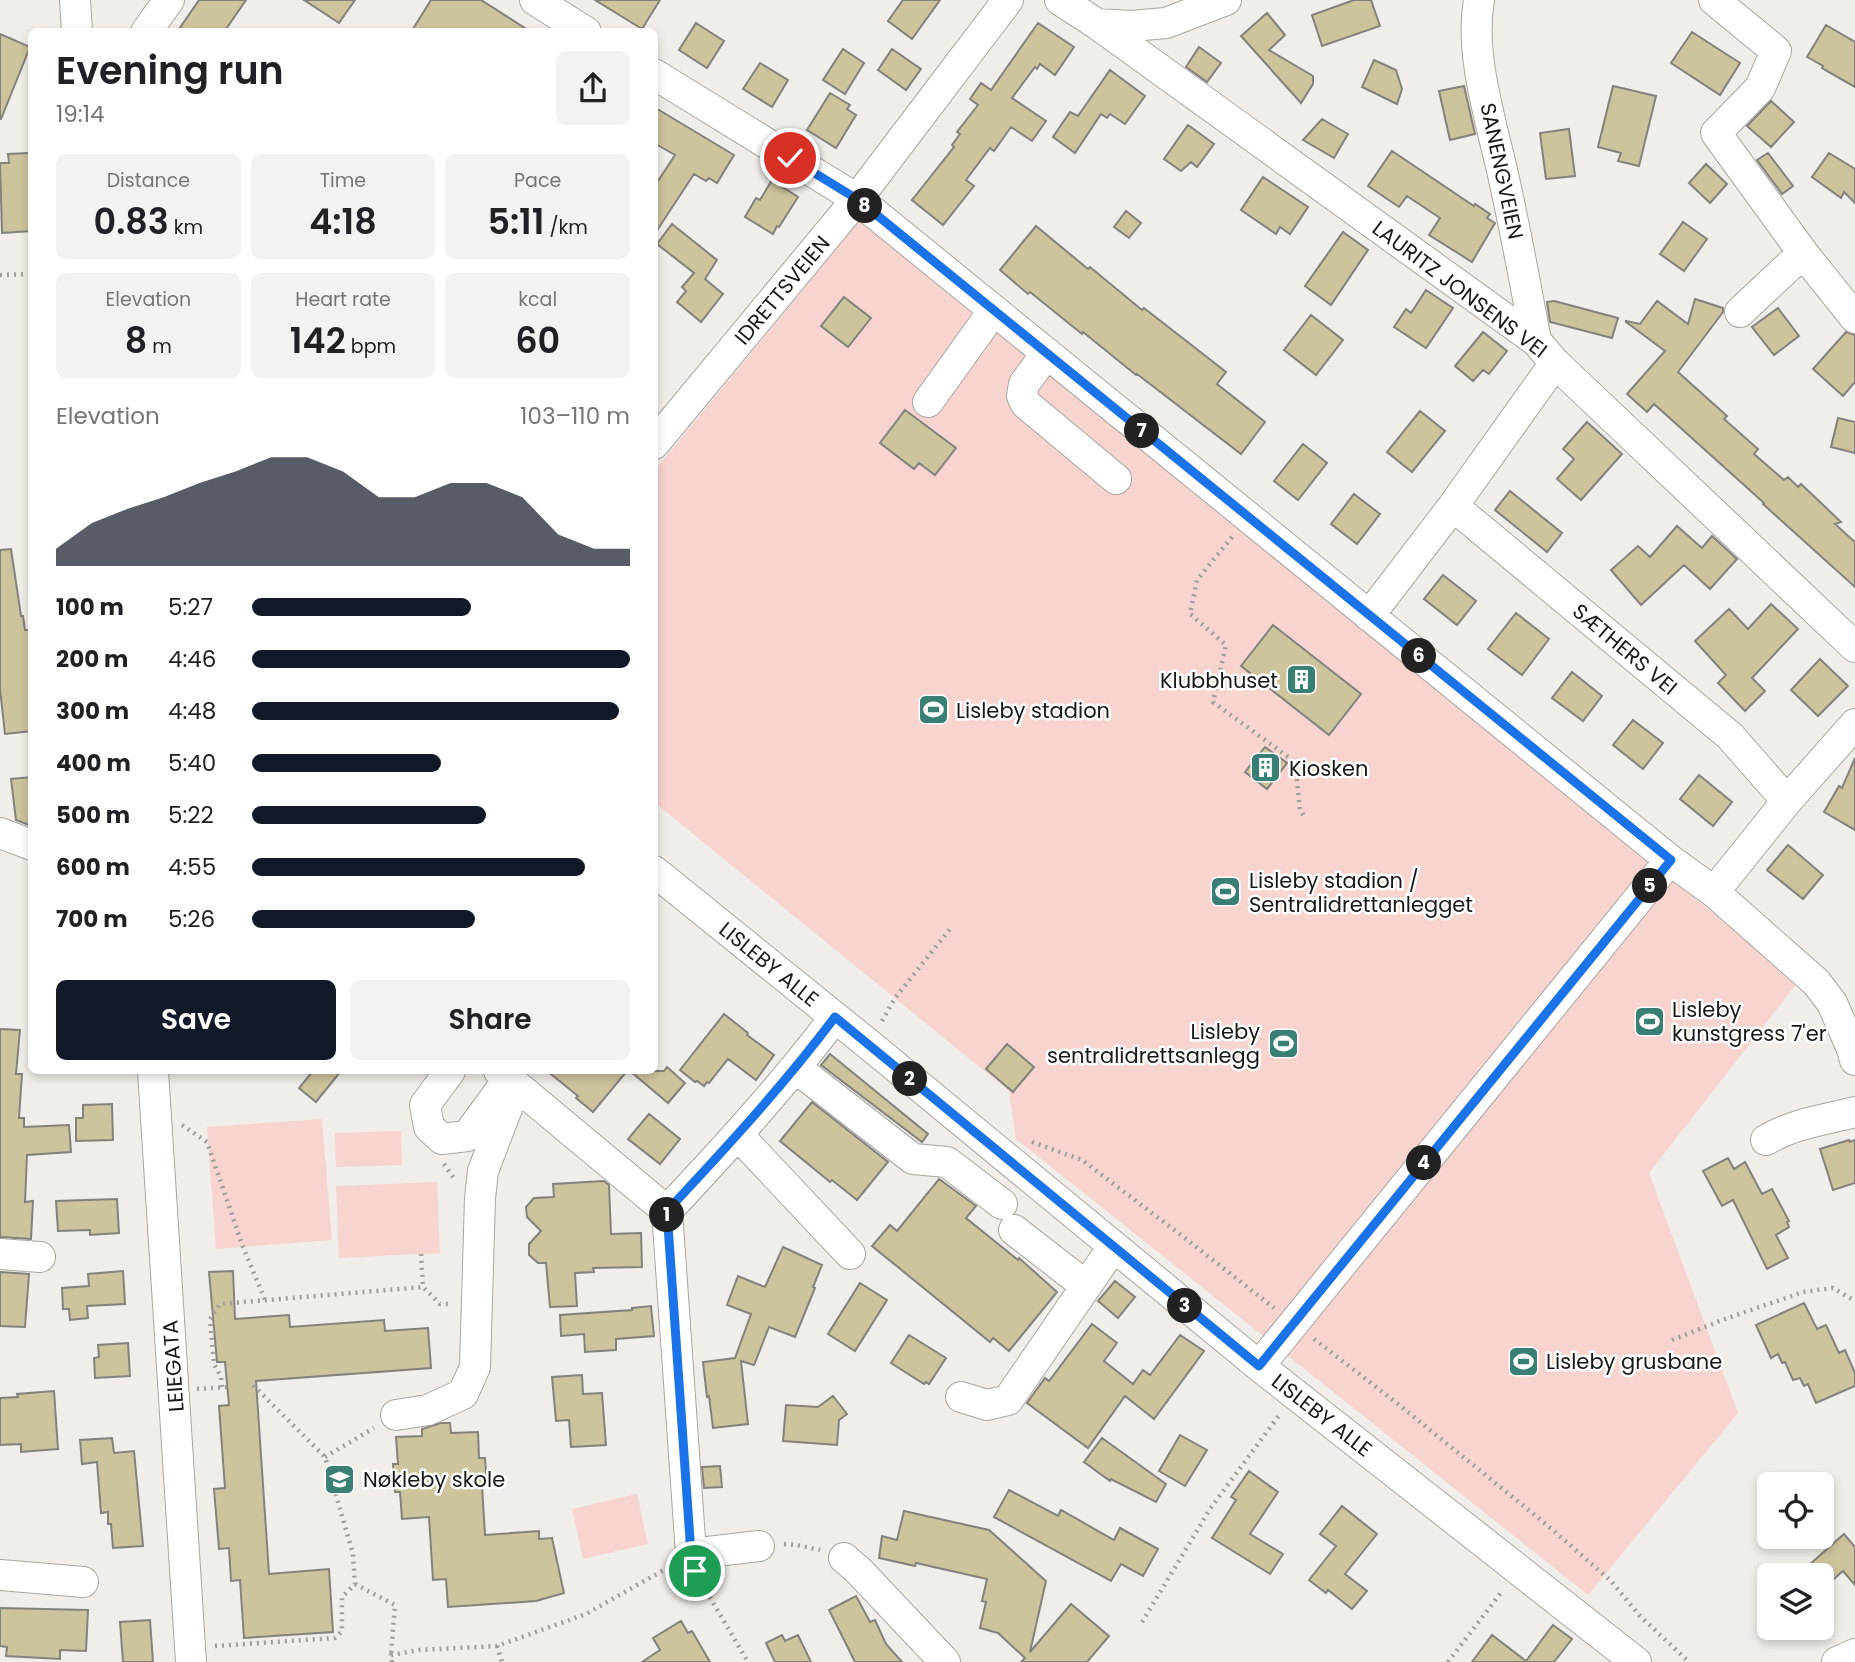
<!DOCTYPE html>
<meta charset="utf-8">
<style>
body{margin:0;font-family:Poppins,sans-serif;background:#f2f2f2;color:#202124;height:100vh;display:flex;flex-direction:column;font-size:26px;white-space:nowrap}
*{box-sizing:border-box;margin:0}
p{font-size:23px;color:#757577}
.icon{flex:none;width:38px;height:38px;fill:none;stroke:currentColor;stroke-width:2;stroke-linecap:round;stroke-linejoin:round}
.map{position:relative;flex:1;overflow:hidden}
.details{position:absolute;left:28px;top:28px;width:630px;height:1046px;display:flex;flex-direction:column;background:#fff;border-radius:10px;box-shadow:0 4px 10px #0003}
.details>*{flex:none}
.tools{position:absolute;left:1757px;top:1472px;display:grid;gap:14px}
.tools a{display:grid;place-items:center;width:77px;height:77px;border-radius:10px;background:#fff;box-shadow:0 4px 10px #0003;font-size:35px}
.pin{position:absolute;display:grid;place-items:center;width:60px;height:60px;color:#fff;margin:-30px;border:4px solid #fff;border-radius:50%;box-shadow:0 2px 7px #0007}
.km{position:absolute;width:35px;height:35px;margin:-18px;border-radius:50%;background:#222;color:#fff;font-size:19px;line-height:35px;text-align:center}
.round{display:grid;place-items:center;flex:none;width:74px;height:74px;border-radius:10px;background:#f2f2f2}
.head{display:flex;align-items:center;justify-content:space-between;height:119px;padding:0 28px}
h1{font-size:38px;font-weight:600;line-height:52px}
.stats{display:grid;grid-template-columns:repeat(3,1fr);gap:10px;height:119px;padding:7px 28px}
.stats div{display:grid;align-content:center;border-radius:10px;background:#f2f2f2;text-align:center}
.stats b{font-size:35px;font-weight:600}
.stats small{font-size:19px;font-weight:400}
.stats p{font-size:19px}
.chart{height:196px;padding:14px 28px}
.chart p{display:flex;justify-content:space-between}
.chart svg{width:100%;height:126px;margin-top:7px;fill:#111827;opacity:.7}
.action{display:flex;gap:14px;margin-top:auto;padding:14px 28px}
.action a{flex:1;height:80px;border-radius:10px;background:#111827;color:#fff;font-size:28px;font-weight:600;line-height:80px;text-align:center}
.action a+a{background:#f2f2f2;color:#202124}
ul{padding:0 28px;list-style:none;font-size:23px}
li{display:grid;grid-template-columns:112px 84px 1fr;align-items:center;height:52px}
li i{height:18px;border-radius:9px;background:#111827}
.map>svg:first-child{display:block}
.green{fill:#f7d4ce}
.building{fill:#cdc39d;stroke:#83827d;stroke-width:2}
.lines{fill:none;stroke-linecap:round;stroke-linejoin:round}
.minor-casing{stroke:#a9a6a2;stroke-width:32}
.path{stroke:#a09e9a;stroke-width:4.5;stroke-dasharray:2 5;stroke-linecap:butt}
.minor{stroke:#fff;stroke-width:30}
.route-casing{stroke:#fff;stroke-width:14}
.route{stroke:#1a73e8;stroke-width:9}
.labels{text-anchor:middle;dominant-baseline:central;stroke-width:5;stroke-linejoin:round;paint-order:stroke}
.street-label{font-size:21px;fill:#191817;stroke:#fff}
.poi-label{font-size:21px;fill:#191817;stroke:#fff;text-anchor:start}
</style>
<div class="map">
<svg width="1855" height="1662" viewBox="0 0 1855 1662">
<rect width="100%" height="100%" fill="#f1eee9"/>
<!-- green -->
<path class="green" d="M859 221 1798 982 1649 1173 1738 1413 1588 1595 1016 1139 1009 1091 655 803V470Z
M322 1119 332 1240 216 1249 207 1127Z
M401 1131 402 1165 336 1167 335 1133Z
M437 1182 440 1253 339 1258 336 1186Z
M637 1494 648 1544 583 1559 572 1509Z"/>
<!-- building -->
<path class="building" d="M199 0H246L224 32H177Z
M304 0H355L339 23Z
M431 0H481L531 32H411Z
M595 0H660L642 29Z
M903 0H940L912 39 888 21Z
M1354 0H1371L1380 26 1322 46 1312 15Z
M1267 13 1285 35 1269 50 1313 76V84L1301 103 1241 36Z
M696 23 724 41 707 68 679 50Z
M1038 23 1074 47 1055 75 1040 64 1037 69 1035 67 1012 98 1046 121 1032 141 1011 127 994 151 990 148 966 180 974 186 943 225 912 200 954 147 952 145 960 134 957 132 978 105 970 99 981 83 991 90Z
M1826 25 1855 42V87L1822 68 1823 66 1807 57Z
M1692 32 1740 63 1720 95 1671 63Z
M0 34 30 47 1 119H0Z
M1199 47 1221 63 1207 82 1186 67Z
M843 49 864 63 845 94 823 80Z
M892 49 921 69 906 90 878 70Z
M1374 60 1396 70 1402 89 1397 104 1362 87Z
M760 63 788 80 772 107 743 89Z
M1110 70 1145 96 1125 124 1110 114 1107 118 1101 114 1075 153 1053 137 1070 112 1078 116Z
M1464 86 1475 134 1450 140 1439 91Z
M1613 86 1656 96 1639 166 1618 161 1621 153 1598 147Z
M830 93 850 105 847 109 856 115 836 148 807 130Z
M1771 101 1794 122 1771 147 1747 126Z
M654 107 734 155 717 183 709 178 706 181 694 174 654 235V187L675 155 654 143Z
M1322 119 1348 134 1334 158 1303 140Z
M1188 125 1214 144 1197 167 1191 162 1181 171 1164 159Z
M1569 129 1575 176 1546 179 1540 133Z
M1392 151 1474 206 1475 204 1490 214 1487 218 1495 223 1472 262 1429 235 1440 218 1407 196 1399 207 1368 186Z
M29 153 30 161H32V231L2 233 0 163H9L8 154Z
M1768 153 1793 186 1782 194 1757 160Z
M1829 153 1855 169V203L1844 192 1841 198 1812 177Z
M1706 164 1727 184 1710 203 1689 183Z
M1263 177 1308 207 1290 234 1280 227 1276 234 1241 210Z
M772 180 798 197 779 227 777 226 773 234 745 217 756 198 760 200Z
M1126 211 1141 223 1129 238 1114 227Z
M1683 222 1707 239 1684 271 1660 254Z
M672 224 717 260 705 279 723 294 701 322 677 302 686 291 682 287 694 273 657 244Z
M1036 226 1088 269 1090 267 1142 310 1144 308 1226 372 1217 384 1265 422 1241 454 1137 374 1136 375 1083 332 1082 334 1030 292 1028 294 1000 270Z
M1343 232 1368 250 1331 305 1305 286Z
M1426 290 1453 308 1426 348 1394 327 1406 309 1411 313Z
M844 297 871 318 848 347 821 326Z
M1695 299 1723 308V312L1678 372 1727 416 1724 419 1758 449 1754 454 1784 480 1788 477 1798 487 1801 484 1841 522 1835 524 1855 542V587L1763 504 1764 503 1654 404 1647 412 1627 394 1665 351 1626 322V321L1640 324 1657 301 1688 324Z
M1554 301 1618 318 1612 338 1550 322 1547 302Z
M1778 308 1799 336 1774 355 1752 327Z
M1311 315 1343 340 1316 375 1284 350Z
M1483 332 1507 351 1489 374 1483 370 1473 381 1455 366Z
M1846 332 1855 335V382L1843 396 1813 369Z
M905 410 956 448 935 475 919 463 914 469 880 443Z
M1420 411 1445 431 1412 472 1387 452Z
M1838 418 1855 422V453L1831 447Z
M1587 422 1622 454 1581 500 1557 479 1574 459 1563 449Z
M1303 444 1327 463 1298 500 1274 481Z
M1510 491 1562 533 1547 552 1495 510Z
M1354 494 1380 514 1357 544 1331 524Z
M1677 526 1702 548 1712 536 1737 559 1710 589 1684 565 1641 605 1611 570 1638 546 1650 557Z
M11 549 21 616H23L25 630H32V731L5 734 0 689V550Z
M1443 575 1476 601 1457 625 1424 599Z
M1771 604 1798 629 1752 678 1765 691 1745 711 1718 683 1726 675 1695 641 1729 609 1748 629Z
M1516 613 1549 639 1522 675 1488 649Z
M1273 625 1361 694 1329 735 1241 666Z
M1820 659 1848 686 1818 716 1791 690Z
M1572 672 1602 696 1583 721 1552 698Z
M1633 720 1663 743 1643 769 1613 745Z
M1265 747 1287 763 1267 789 1245 772Z
M1855 758V830L1824 812 1839 786 1842 788Z
M1699 775 1732 802 1713 826 1680 799Z
M32 777V826L16 820 11 779Z
M1788 845 1823 875 1803 899 1767 870Z
M724 1014 748 1033 747 1035 774 1055 756 1080 728 1059 709 1083 707 1082 704 1086 697 1081 695 1082 680 1070Z
M0 1029 20 1030 16 1074H22L19 1118H24V1127L69 1125 71 1152 27 1155 25 1202 33 1201 31 1239 0 1237Z
M1007 1044 1034 1067 1013 1092 986 1069Z
M830 1054 928 1134 922 1142 821 1065Z
M667 1067 685 1083 668 1103 630 1071H664Z
M313 1071H341L316 1102 299 1088Z
M547 1071H627L593 1112 576 1098 578 1096Z
M812 1102 888 1162 857 1200 832 1180 830 1182 780 1141Z
M112 1104 113 1140 76 1141V1118H83V1105Z
M649 1114 680 1139 660 1164 628 1139Z
M1849 1140 1850 1142 1855 1140V1183L1833 1190 1820 1149Z
M1728 1158 1734 1169 1745 1162 1762 1194 1772 1189 1789 1221 1787 1222 1789 1227 1776 1235 1788 1258 1767 1269 1733 1200 1722 1206 1703 1171Z
M939 1179 976 1206 966 1218 1018 1260 1019 1258 1057 1292 1009 1351 993 1338 990 1342 872 1246 890 1225 897 1231Z
M604 1181 609 1185 611 1234 641 1233 642 1267 593 1268 594 1272 575 1273 577 1306 550 1307 546 1263H538L529 1255V1244L541 1231 527 1217 526 1207 534 1198 554 1197 553 1184Z
M117 1199 119 1233 90 1235V1230L58 1231 56 1201Z
M783 1247 822 1265 813 1287 815 1288 795 1337 769 1327 754 1365 741 1361 748 1424 713 1428 709 1396 707 1397 703 1362 735 1358 751 1314 727 1305 738 1276 765 1287Z
M123 1271 125 1304 87 1306 88 1318 70 1320 69 1309H63L62 1288 89 1286 88 1274Z
M233 1271 235 1319 289 1315 290 1327 384 1320 385 1331 428 1328 431 1368 256 1381 269 1574 329 1569 333 1632 244 1638 240 1580 231 1581 229 1548 219 1549 214 1489 225 1488 219 1406 229 1405 225 1362H217L209 1272Z
M0 1272 29 1274 25 1327 0 1326Z
M1115 1281 1135 1297 1118 1318 1098 1301Z
M860 1283 887 1300 855 1351 828 1334Z
M1804 1303 1817 1329 1826 1325 1839 1353 1845 1350 1855 1373V1386L1816 1403 1808 1384 1804 1386 1800 1378 1793 1380 1785 1362 1782 1363 1778 1354 1771 1358 1756 1325Z
M651 1306 654 1336 616 1339V1350L585 1352 584 1334 561 1336 560 1315 632 1310V1308Z
M1092 1324 1117 1343 1104 1361 1133 1384 1143 1370 1150 1375 1180 1335 1204 1351 1154 1419 1125 1396 1088 1448 1027 1403 1045 1378 1049 1381Z
M909 1335 946 1358 929 1384 926 1382 924 1384 891 1363Z
M128 1343 130 1376 95 1378 94 1358 99 1357 98 1345Z
M582 1375 583 1394 602 1393 606 1445 571 1447 569 1420 556 1421 552 1377Z
M54 1391 58 1449 21 1452V1444L0 1445V1398L18 1397 17 1394Z
M833 1396 847 1414 839 1420 837 1445 783 1441 786 1405 818 1407Z
M441 1423H450L451 1433 478 1432 479 1458H485L487 1485 482 1486 485 1535 539 1531V1539L552 1538 564 1593 536 1601 448 1607 446 1579 433 1580 429 1517 402 1519 400 1492H395L393 1464H398L396 1437 422 1436V1429Z
M1180 1435 1207 1450 1185 1486 1159 1471Z
M112 1438 114 1453 134 1451 143 1546 113 1548 111 1524H108V1512L101 1513 97 1462 82 1464 80 1440Z
M1102 1438 1166 1484 1156 1502 1111 1479 1110 1481 1084 1462Z
M720 1466 722 1487 704 1488 702 1467Z
M1249 1471 1278 1492 1250 1534 1283 1554 1270 1574 1212 1538 1236 1500 1231 1497Z
M1009 1490 1058 1516 1061 1510 1114 1540 1120 1528 1158 1549 1143 1576 1121 1564 1111 1581 994 1517Z
M1342 1506 1377 1534 1345 1574 1367 1591 1352 1609 1328 1590 1326 1593 1309 1580 1336 1546 1320 1534Z
M904 1511 989 1530 1046 1581 1030 1652 1071 1604 1109 1636 1087 1662H1021L1025 1658 998 1633 980 1628 986 1602 982 1601 987 1579 916 1563 915 1566 879 1558 882 1536 897 1540Z
M1844 1534 1855 1547V1585L1843 1571 1827 1585 1822 1579V1575H1818L1809 1565Z
M856 1596 870 1622 875 1620 886 1644 902 1662H855L829 1610Z
M0 1608 88 1610 86 1651 60 1650V1659L6 1656 7 1647 0 1646Z
M150 1620 153 1662H123L120 1622Z
M681 1621 688 1633 692 1631 710 1662H642L660 1650 653 1638Z
M1553 1625 1572 1639 1554 1662H1472L1492 1635 1526 1661Z
M782 1635 785 1641 798 1635 811 1662H775L766 1643Z"/>
<g class="lines">
<defs>
<path id="minor" d="M75 0 77 32
M535 0 586 32
M1060 0 1097 24 1131 26 1166 23 1226 0
M1479 0C1469 55 1492 124 1504 179 1516 233 1526 287 1536 341
M1714 0 1776 51 1760 88 1716 133 1803 253 1855 318
M1097 24 1536 341 1555 363 1855 647
M146 32 169 0
M654 74 857 199 1670 860 1714 892 1816 982 1832 1003 1852 1049 1855 1060
M1740 312 1803 253
M1047 353 1024 384 1022 396 1026 404 1116 479
M928 402 994 310
M654 444 857 199 1008 0
M1453 506 1730 736 1787 801
M1369 616 1453 506 1555 363
M0 833 32 845
M654 871 867 1043 1259 1366 1636 1662
M1714 892 1787 801 1855 724
M796 1068 913 1159 947 1162 1002 1204
M153 1071 191 1662
M450 1071 425 1105 429 1127 442 1139 467 1136 507 1081
M499 1071 667 1211C725 1149 783 1086 835 1017
M738 1135 850 1254
M1766 1140C1793 1124 1824 1120 1855 1112
M667 1211 691 1554 759 1546
M1014 1230 1086 1286
M0 1254 40 1257
M1259 1366 1670 860
M961 1397 987 1405 1008 1400 1113 1247
M396 1415 428 1410 463 1394 475 1367 480 1198 483 1171 516 1085
M844 1558 859 1571 945 1662
M0 1575 83 1582
M1837 1662 1855 1654"/>
</defs>
<!-- minor casing -->
<use href="#minor" class="minor-casing"/>
<!-- path -->
<path class="path" d="M0 275 32 274
M1232 537 1197 580 1190 614 1226 645 1213 702 1295 762 1300 810 1306 819
M882 1021 895 998 950 929
M182 1125 207 1142 243 1247 265 1300
M1032 1142 1082 1160 1181 1235 1274 1308
M444 1164 455 1180
M421 1254 423 1287 440 1304H452
M1314 1339 1398 1404 1547 1525 1611 1581 1640 1616 1689 1662
M1672 1340 1725 1319 1803 1292 1833 1288 1855 1301
M222 1387 221 1377 214 1364 210 1319 220 1304 423 1287
M197 1389 227 1387
M325 1457 374 1428
M784 1544 797 1545 820 1550
M699 1579 748 1662
M355 1584 395 1605 391 1655
M1142 1622 1210 1509 1280 1414
M215 1646 335 1638 342 1631V1597L355 1584 353 1554 325 1457 253 1385
M497 1646 502 1662
M392 1662 391 1655 419 1650 497 1646 586 1614 669 1567
M1448 1662 1503 1590"/>
<!-- minor -->
<use href="#minor" class="minor"/>
</g>
<g class="lines">
<defs>
<path id="route" d="M695 1571 691 1554 667 1211C725 1149 783 1086 835 1017L1259 1366 1671 860 857 199 790 158"/>
</defs>
<!-- route casing -->
<use href="#route" class="route-casing"/>
<!-- route -->
<use href="#route" class="route"/>
</g>
<!-- icons -->
<defs>
<symbol id="building-square" viewBox="-11 -11 22 22"><rect x="-9" y="-9" width="18" height="18" rx="4" fill="#3a7f74" stroke="#fff"/><path d="M-4-6H4V6H1V3H-1V6H-4ZM-2.5-4.3h1.7v1.8h-1.7ZM.8-4.3h1.7v1.8H.8ZM-2.5-1h1.7V.8h-1.7ZM.8-1h1.7V.8H.8Z" fill="#fff"/></symbol>
<symbol id="stadium-square" viewBox="-11 -11 22 22"><rect x="-9" y="-9" width="18" height="18" rx="4" fill="#3a7f74" stroke="#fff"/><path d="M0-5a6.5 5 0 1 0 0 10a6.5 5 0 1 0 0-10ZM-3.5-1.8h7v3.6h-7Z" fill="#fff"/></symbol>
<symbol id="school-square" viewBox="-11 -11 22 22"><rect x="-9" y="-9" width="18" height="18" rx="4" fill="#3a7f74" stroke="#fff"/><path d="M0-5L7-2L0 1L-7-2ZM-4 1L0 2.5L4 1V4Q0 6-4 4Z" fill="#fff"/></symbol>
</defs>
<g fill-rule="evenodd">
<use href="#building-square" x="1284" y="662" width="35" height="35"/>
<use href="#stadium-square" x="916" y="692" width="35" height="35"/>
<use href="#building-square" x="1248" y="750" width="35" height="35"/>
<use href="#stadium-square" x="1208" y="874" width="35" height="35"/>
<use href="#stadium-square" x="1632" y="1004" width="35" height="35"/>
<use href="#stadium-square" x="1266" y="1026" width="35" height="35"/>
<use href="#stadium-square" x="1506" y="1344" width="35" height="35"/>
<use href="#school-square" x="322" y="1462" width="35" height="35"/>
</g>
<g class="labels">
<!-- street labels -->
<g class="street-label">
<text transform="translate(1502 171) rotate(78)">SANENGVEIEN</text>
<text transform="translate(1460 289) rotate(37)">LAURITZ JONSENS VEI</text>
<text transform="translate(782 290) rotate(-50)">IDRETTSVEIEN</text>
<text transform="translate(1625 649) rotate(40)">SÆTHERS VEI</text>
<text transform="translate(769 964) rotate(39)">LISLEBY ALLE</text>
<text transform="translate(173 1366) rotate(-94)">LEIEGATA</text>
<text transform="translate(1322 1415) rotate(38)">LISLEBY ALLE</text>
</g>
<!-- poi labels -->
<g class="poi-label">
<text x="1278" y="680" text-anchor="end">Klubbhuset</text>
<text x="956" y="710">Lisleby stadion</text>
<text x="1289" y="768">Kiosken</text>
<text x="1249" y="880">Lisleby stadion /<tspan x="1249" dy="24">Sentralidrettanlegget</tspan></text>
<text x="1672" y="1009">Lisleby<tspan x="1672" dy="24">kunstgress 7'er</tspan></text>
<text x="1260" y="1031" text-anchor="end">Lisleby<tspan x="1260" dy="24">sentralidrettsanlegg</tspan></text>
<text x="1546" y="1361">Lisleby grusbane</text>
<text x="363" y="1479">Nøkleby skole</text>
</g>
</g>
</svg>
<div class="tools">
<a><svg class="icon" aria-label="locate" viewBox="0 0 24 24"><circle cx="12" cy="12" r="6"/><path d="M12 2v4M12 18v4M2 12h4M18 12h4"/></svg></a>
<a><svg class="icon" aria-label="layers" viewBox="0 0 24 24"><path d="M12 4l9 5-9 5-9-5zM3 14l9 5 9-5"/></svg></a>
</div>
<div class="pin" style="left:695px;top:1571px;background:#1e9e55"><svg class="icon" aria-label="arrive" viewBox="0 0 24 24"><path d="M6 21V4h12l-3 4 3 4H6"/></svg></div>
<div class="pin" style="left:790px;top:158px;background:#d93025"><svg class="icon" aria-label="check" viewBox="0 0 24 24"><path d="M5 12l5 5 9-10"/></svg></div>
<b class="km" style="left:667px;top:1215px">1</b>
<b class="km" style="left:910px;top:1079px">2</b>
<b class="km" style="left:1185px;top:1306px">3</b>
<b class="km" style="left:1424px;top:1163px">4</b>
<b class="km" style="left:1650px;top:886px">5</b>
<b class="km" style="left:1419px;top:656px">6</b>
<b class="km" style="left:1142px;top:431px">7</b>
<b class="km" style="left:865px;top:206px">8</b>
<section class="details">
<div class="head"><div><h1>Evening run</h1><p>19:14</p></div><a class="round"><svg class="icon" aria-label="share" viewBox="0 0 24 24"><path d="M12 15V3M7 8l5-5 5 5M5 13v7h14v-7"/></svg></a></div>
<div class="stats">
<div><p>Distance</p><b>0.83<small> km</small></b></div>
<div><p>Time</p><b>4:18</b></div>
<div><p>Pace</p><b>5:11<small> /km</small></b></div>
</div>
<div class="stats">
<div><p>Elevation</p><b>8<small> m</small></b></div>
<div><p>Heart rate</p><b>142<small> bpm</small></b></div>
<div><p>kcal</p><b>60</b></div>
</div>
<div class="chart"><p><span>Elevation</span>103–110 m</p>
<svg viewBox="0 0 160 44" preserveAspectRatio="none"><path d="M0 44V38L10 29L20 24L30 20L40 15L50 11L60 6L70 6L80 11L90 20L100 20L110 15L120 15L130 20L140 33L150 38L160 38V44z"/></svg>
</div>
<ul>
<li><b>100 m</b>5:27<i style="width:58%"></i></li>
<li><b>200 m</b>4:46<i style="width:100%"></i></li>
<li><b>300 m</b>4:48<i style="width:97%"></i></li>
<li><b>400 m</b>5:40<i style="width:50%"></i></li>
<li><b>500 m</b>5:22<i style="width:62%"></i></li>
<li><b>600 m</b>4:55<i style="width:88%"></i></li>
<li><b>700 m</b>5:26<i style="width:59%"></i></li>
</ul>
<div class="action"><a>Save</a><a>Share</a></div>
</section>
</div>
